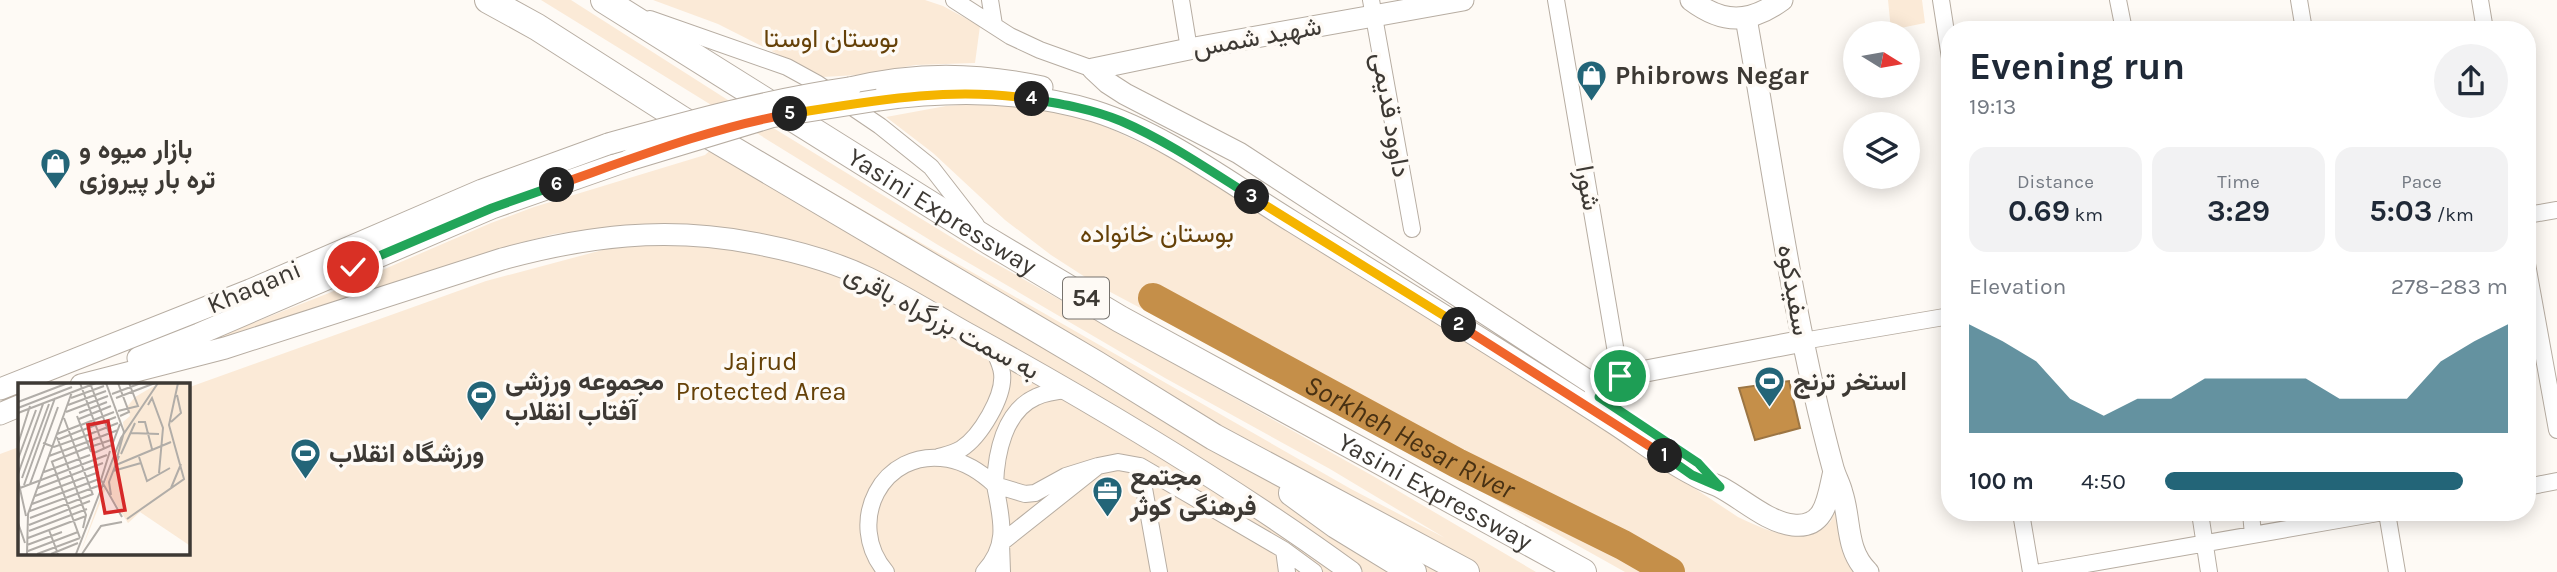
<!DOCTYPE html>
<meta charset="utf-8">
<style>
body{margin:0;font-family:Karla,Vazirmatn,sans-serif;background:#f2f2f3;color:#1f2937;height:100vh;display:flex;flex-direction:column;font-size:26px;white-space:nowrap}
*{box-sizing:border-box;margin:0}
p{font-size:23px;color:#747a83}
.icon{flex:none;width:38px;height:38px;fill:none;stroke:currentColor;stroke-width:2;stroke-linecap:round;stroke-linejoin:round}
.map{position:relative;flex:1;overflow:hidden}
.sheet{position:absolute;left:1941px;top:21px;width:595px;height:500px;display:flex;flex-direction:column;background:#fff;border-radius:28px;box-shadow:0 4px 18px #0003}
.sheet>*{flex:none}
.needle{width:46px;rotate:101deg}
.buttons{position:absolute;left:1843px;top:21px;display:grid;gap:14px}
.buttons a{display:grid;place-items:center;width:77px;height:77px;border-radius:50%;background:#fff;box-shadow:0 4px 18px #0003;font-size:35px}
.pin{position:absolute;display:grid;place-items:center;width:60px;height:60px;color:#fff;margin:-30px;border:4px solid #fff;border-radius:50%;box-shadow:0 2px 7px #0007}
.km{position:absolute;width:35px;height:35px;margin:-18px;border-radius:50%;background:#222;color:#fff;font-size:19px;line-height:35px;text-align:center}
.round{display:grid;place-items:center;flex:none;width:74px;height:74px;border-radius:37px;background:#f2f2f3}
.summary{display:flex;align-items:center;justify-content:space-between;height:119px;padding:0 28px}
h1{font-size:38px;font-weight:700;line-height:52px}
.metrics{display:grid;grid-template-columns:repeat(3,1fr);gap:10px;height:119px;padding:7px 28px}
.metrics div{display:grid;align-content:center;border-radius:18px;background:#f2f2f3;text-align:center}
.metrics b{font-size:30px;font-weight:700}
.metrics small{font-size:19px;font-weight:400}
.metrics p{font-size:19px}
.chart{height:196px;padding:14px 28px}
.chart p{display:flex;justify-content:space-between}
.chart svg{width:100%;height:126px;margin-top:7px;fill:#236578;opacity:.7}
ul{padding:0 28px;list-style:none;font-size:23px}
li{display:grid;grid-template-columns:112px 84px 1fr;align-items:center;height:52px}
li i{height:18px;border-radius:9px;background:#236578}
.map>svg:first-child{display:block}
.green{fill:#fbead7}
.water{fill:#c58f49;stroke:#9c7543;stroke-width:2}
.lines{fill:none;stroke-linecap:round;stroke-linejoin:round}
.river{stroke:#c58f49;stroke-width:30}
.minor-casing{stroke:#b7ada2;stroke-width:18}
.secondary-casing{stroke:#b7ada2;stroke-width:23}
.trunk-casing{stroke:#b7ada2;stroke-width:28}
.minor{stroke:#fff;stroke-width:16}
.secondary{stroke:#fff;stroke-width:21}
.trunk{stroke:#fff;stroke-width:26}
.secondary-bridge-casing{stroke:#b7ada2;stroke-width:23;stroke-linecap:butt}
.secondary-bridge{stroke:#fff;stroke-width:21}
.split-1-casing{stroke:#fff;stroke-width:14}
.split-2-casing{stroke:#fff;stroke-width:14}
.split-3-casing{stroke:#fff;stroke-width:14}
.split-4-casing{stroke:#fff;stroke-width:14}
.split-5-casing{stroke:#fff;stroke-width:14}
.split-6-casing{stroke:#fff;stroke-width:14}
.split-7-casing{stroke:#fff;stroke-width:14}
.split-1{stroke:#22a559;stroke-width:9}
.split-2{stroke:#f0652b;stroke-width:9}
.split-3{stroke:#f5b400;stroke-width:9}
.split-4{stroke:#22a559;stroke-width:9}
.split-5{stroke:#f5b400;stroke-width:9}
.split-6{stroke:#f0652b;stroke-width:9}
.split-7{stroke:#22a559;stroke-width:9}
.labels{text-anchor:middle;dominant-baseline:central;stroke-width:7;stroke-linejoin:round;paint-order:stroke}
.shield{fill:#fefaf5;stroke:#77736e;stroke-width:2}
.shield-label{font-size:24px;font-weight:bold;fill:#3d3934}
.street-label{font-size:26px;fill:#3d3934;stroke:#fefaf5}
.park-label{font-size:26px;fill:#654108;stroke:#fefaf5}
.poi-label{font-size:26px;font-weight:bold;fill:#3d3934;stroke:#fefaf5;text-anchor:start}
.water-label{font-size:28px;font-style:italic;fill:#483113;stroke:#fefaf5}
.inset-road{fill:none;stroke:#b1ada8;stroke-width:2}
.view{fill:#d62828;fill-opacity:0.15;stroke:#d62828;stroke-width:3.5}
.inset-edge{fill:none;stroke:#3d3934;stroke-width:3.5}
</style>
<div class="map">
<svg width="2557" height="572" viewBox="0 0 2557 572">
<rect width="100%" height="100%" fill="#fefaf5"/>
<!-- green -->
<path class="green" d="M541 0H571L731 102 977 253 1373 476 1536 572H0V454L19 447V553H187V388L486 281 610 248 633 225 554 234 516 244 158 360 329 293 491 223 534 207 705 155 729 133 1351 489 1445 538 1330 469 1165 378 938 245Z
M653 0H925L943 6 980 26 975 63 916 65 857 75 823 77 718 24Z
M1888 0H1922L1925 23 1891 30Z
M1002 102 1083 116 1188 165 1494 356 1738 517C1765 530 1807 550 1831 521L1834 511 1832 494 1856 572H1625L1402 447 1099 286 1051 255 1005 220 933 153 886 117 946 106Z"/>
<!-- water -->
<path class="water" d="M1789 381 1800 428 1755 440 1739 388Z"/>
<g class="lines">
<!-- river -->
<path class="river" id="s1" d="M1153 298 1457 463 1623 545 1670 572"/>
<defs>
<path id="minor" d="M954 0 1010 36 1040 50 1093 69
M990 0 994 25
M1181 0 1189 49
M1371 0 1412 229
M1556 0 1620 376
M1941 0 1950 58
M2118 0 2124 30
M2299 0 2304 30
M2480 0 2485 30
M650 19 787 67 818 84 880 126 931 167 976 225
M2527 215 2557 210
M2527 264 2557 430
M1803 341 1950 316
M939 457C946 455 955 453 961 449 980 437 1005 396 1002 373 1001 364 996 355 992 346
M1098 466 1118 462 1140 466 1284 550 1314 572
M1140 466 1159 572
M2527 487 2557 481
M2021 513 2031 572
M2200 513 2209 572
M2251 513 2253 535
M2387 513 2397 572
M1284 550 1287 572
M886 572C844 523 882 447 948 459 965 462 982 473 995 485 1001 518 1010 544 984 572
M1002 572 1001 543 1098 466 1066 476 1035 493 1025 494 995 485C996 454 1004 411 1036 397 1046 392 1058 391 1069 390
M2041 572 2378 513"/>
<path id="secondary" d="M1691 0C1723 24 1749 24 1782 0
M1746 18C1773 168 1793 321 1833 468 1835 476 1840 484 1842 493 1851 520 1845 550 1868 572
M1093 69 1108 83 1125 94 1239 153 1593 384 1599 397
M1093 69 1189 49 1463 0
M850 88C917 72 975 73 1042 87
M878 100C949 90 1024 90 1094 111 1164 133 1231 184 1293 222 1401 289 1509 355 1615 424 1641 441 1666 461 1694 475 1702 480 1711 483 1720 487 1743 499 1767 522 1793 525 1827 529 1828 495 1834 471
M138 358 199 334 492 208 629 160
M81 385 225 348 502 259C587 236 665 226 753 243 791 250 833 261 868 278 903 295 936 316 970 335 1101 407 1230 484 1351 572
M0 389 250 290 482 190 608 144
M1599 397 1620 376 1803 341
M0 414 19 406"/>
<g id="trunk">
<path d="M488 0 537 27 681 119 1096 364 1214 437 1466 572"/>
<path id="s2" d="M604 0 989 241 1120 319 1583 572"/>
<path d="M1292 493 1336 525 1413 572"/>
</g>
</defs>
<!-- minor casing -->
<use href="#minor" class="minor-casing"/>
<!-- secondary casing -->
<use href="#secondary" class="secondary-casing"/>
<!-- trunk casing -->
<use href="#trunk" class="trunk-casing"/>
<!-- minor -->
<use href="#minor" class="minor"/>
<!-- secondary -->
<use href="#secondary" class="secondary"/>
<!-- trunk -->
<use href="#trunk" class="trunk"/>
<defs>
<path id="secondary-bridge" d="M608 144C688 122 767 100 850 88
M629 160 771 117 878 100"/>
</defs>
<!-- secondary-bridge casing -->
<use href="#secondary-bridge" class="secondary-bridge-casing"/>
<!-- secondary-bridge -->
<use href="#secondary-bridge" class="secondary-bridge"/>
</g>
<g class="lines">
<defs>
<path id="split-1" d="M1620 376 1599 397 1698 463 1720 487 1692 475 1665 456"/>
<path id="split-2" d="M1459 325 1665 456"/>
<path id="split-3" d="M1252 197 1459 325"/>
<path id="split-4" d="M1032 99C1062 104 1092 109 1121 121 1167 141 1209 170 1252 197"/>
<path id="split-5" d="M790 114C871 101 950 86 1032 99"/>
<path id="split-6" d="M557 185C631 159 713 127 790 114"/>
<path id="split-7" d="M353 267 492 208 557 185"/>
</defs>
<!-- split-1 casing -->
<use href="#split-1" class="split-1-casing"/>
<!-- split-2 casing -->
<use href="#split-2" class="split-2-casing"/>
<!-- split-3 casing -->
<use href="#split-3" class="split-3-casing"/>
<!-- split-4 casing -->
<use href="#split-4" class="split-4-casing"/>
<!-- split-5 casing -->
<use href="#split-5" class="split-5-casing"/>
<!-- split-6 casing -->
<use href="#split-6" class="split-6-casing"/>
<!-- split-7 casing -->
<use href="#split-7" class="split-7-casing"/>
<!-- split-1 -->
<use href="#split-1" class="split-1"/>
<!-- split-2 -->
<use href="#split-2" class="split-2"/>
<!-- split-3 -->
<use href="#split-3" class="split-3"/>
<!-- split-4 -->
<use href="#split-4" class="split-4"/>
<!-- split-5 -->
<use href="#split-5" class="split-5"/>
<!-- split-6 -->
<use href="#split-6" class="split-6"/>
<!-- split-7 -->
<use href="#split-7" class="split-7"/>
</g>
<!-- icons -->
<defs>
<symbol id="shop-pin" viewBox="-11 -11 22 30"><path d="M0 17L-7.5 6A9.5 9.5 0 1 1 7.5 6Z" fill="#236578" stroke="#fefaf5"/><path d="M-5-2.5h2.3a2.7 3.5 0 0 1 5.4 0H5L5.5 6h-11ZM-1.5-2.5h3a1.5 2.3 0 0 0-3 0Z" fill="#fff"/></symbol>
<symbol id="stadium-pin" viewBox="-11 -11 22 30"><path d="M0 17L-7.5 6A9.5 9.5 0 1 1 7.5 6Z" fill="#236578" stroke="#fefaf5"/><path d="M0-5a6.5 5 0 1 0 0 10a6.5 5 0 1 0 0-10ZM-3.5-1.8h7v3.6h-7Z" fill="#fff"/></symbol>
<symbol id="office-pin" viewBox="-11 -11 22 30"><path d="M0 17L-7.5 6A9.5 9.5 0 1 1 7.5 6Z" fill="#236578" stroke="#fefaf5"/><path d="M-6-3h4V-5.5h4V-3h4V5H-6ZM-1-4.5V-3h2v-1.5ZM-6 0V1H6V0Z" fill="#fff"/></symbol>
</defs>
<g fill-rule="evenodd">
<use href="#shop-pin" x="1574" y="58" width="35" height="47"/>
<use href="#shop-pin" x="38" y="146" width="35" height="47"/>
<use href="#stadium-pin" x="1752" y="364" width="35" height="47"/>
<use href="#stadium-pin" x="464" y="378" width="35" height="47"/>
<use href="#stadium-pin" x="288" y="436" width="35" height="47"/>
<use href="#office-pin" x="1090" y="474" width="35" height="47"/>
</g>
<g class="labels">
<!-- shield labels -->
<rect class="shield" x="1063" y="277.5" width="46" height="41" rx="5"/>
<g class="shield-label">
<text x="1086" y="298">54</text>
</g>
<!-- street labels -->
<g class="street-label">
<text transform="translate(1257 37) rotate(-10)">شهید شمس</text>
<text transform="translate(1391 115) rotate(80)">داوود قدیمی</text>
<text transform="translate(1588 188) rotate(80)">شورا</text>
<text stroke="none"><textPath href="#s2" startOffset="399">Yasini Expressway</textPath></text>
<text transform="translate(254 287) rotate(-23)">Khaqani</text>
<text transform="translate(1794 290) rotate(80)">سفیدکوه</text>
<text transform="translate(942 322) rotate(28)">به سمت بزرگراه باقری</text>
<text stroke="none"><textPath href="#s2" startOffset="966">Yasini Expressway</textPath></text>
</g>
<!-- park labels -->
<g class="park-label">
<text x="831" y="38">بوستان اوستا</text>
<text x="1157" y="233">بوستان خانواده</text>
<text x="761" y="361">Jajrud<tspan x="761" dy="30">Protected Area</tspan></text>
</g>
<!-- poi labels -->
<g class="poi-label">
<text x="1615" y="75">Phibrows Negar</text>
<text x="79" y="149">بازار میوه و<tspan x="79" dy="30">تره بار پیروزی</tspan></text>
<text x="505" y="381">مجموعه ورزشی<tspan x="505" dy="30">آفتاب انقلاب</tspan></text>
<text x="1793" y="381">استخر ترنج</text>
<text x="329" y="453">ورزشگاه انقلاب</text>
<text x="1130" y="476">مجتمع<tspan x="1130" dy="30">فرهنگی کوثر</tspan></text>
</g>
<!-- water labels -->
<g class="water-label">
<text stroke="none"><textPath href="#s1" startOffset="292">Sorkheh Hesar River</textPath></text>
</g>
</g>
<!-- overview -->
<g transform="translate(18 383)">
<rect width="172" height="172" fill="#fefaf5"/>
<path d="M141 0H171V162L122 129 110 140 88 105 62 171 106 47 105 39 112 33 109 24 117 14Z" fill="#fbead7"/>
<path class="inset-road" d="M62 0 86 65M72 0 95 60M88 0 106 49 99 75M100 0 111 29 102 33M94 11 123 0M53 15 86 3M98 15 137 0M0 19 50 0M50 22 88 8M130 22 134 15 145 45 141 90M0 25 54 4M100 28 120 23 111 0M48 29 90 13M0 30 78 0M61 30 89 19M59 33 73 69M46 35 75 112M61 36 93 23M120 39H127L134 66M153 39 163 30 159 12M63 42 96 29M65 47 98 34M112 50 141 51M39 51 62 42M67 53 100 40M39 54 68 132 65 145M39 57 64 47M69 59 100 47M25 60 36 64 67 53M0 61 12 23M72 64 93 57M92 68 83 97 104 134M76 70 94 62 102 41M103 71 117 40M31 73 69 59M121 74 129 98 152 85M0 76 18 27M33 79 71 64M34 79 62 155M98 82 153 59M95 88 123 80M26 89 72 72M0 91 25 21M4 95 31 21M0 97 8 133M12 101 40 24M6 102 37 15M2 105 89 72M20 105 85 80M153 105 163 81M93 112 91 99 101 73M17 113 81 89M14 121 81 96M12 128 80 103M12 135 75 111M109 136 166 96 151 42 160 0M0 140 7 160M11 142 72 118M31 147 40 171M11 148 69 126M10 155 68 133M9 162 44 149M10 168 60 149M9 171 10 131 54 9M19 171 62 155M33 171 60 160M58 171 103 55 140 0M64 171 83 143 104 139"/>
<path class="view" d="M90 38 107 127 87 130 70 42Z"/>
<rect width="172" height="172" class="inset-edge"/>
</g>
</svg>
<div class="buttons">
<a><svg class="needle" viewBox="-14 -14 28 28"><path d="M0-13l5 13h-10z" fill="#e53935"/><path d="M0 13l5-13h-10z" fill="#747a83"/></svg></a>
<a><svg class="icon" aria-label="layers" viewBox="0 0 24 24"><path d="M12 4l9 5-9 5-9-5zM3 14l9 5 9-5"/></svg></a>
</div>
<div class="pin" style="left:1620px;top:376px;background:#1e9e55"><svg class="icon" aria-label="arrive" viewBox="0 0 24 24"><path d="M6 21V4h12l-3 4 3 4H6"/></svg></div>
<div class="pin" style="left:353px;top:267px;background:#d93025"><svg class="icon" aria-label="check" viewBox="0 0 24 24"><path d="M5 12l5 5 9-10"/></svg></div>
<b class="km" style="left:1665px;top:456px">1</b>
<b class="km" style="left:1459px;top:325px">2</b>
<b class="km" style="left:1252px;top:197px">3</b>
<b class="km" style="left:1032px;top:99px">4</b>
<b class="km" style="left:790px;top:114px">5</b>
<b class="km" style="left:557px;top:185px">6</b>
<section class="sheet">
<div class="summary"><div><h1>Evening run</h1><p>19:13</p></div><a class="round"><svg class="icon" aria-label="share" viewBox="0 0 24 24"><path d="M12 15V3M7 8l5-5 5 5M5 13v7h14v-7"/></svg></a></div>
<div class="metrics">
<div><p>Distance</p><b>0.69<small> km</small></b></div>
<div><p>Time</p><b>3:29</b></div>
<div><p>Pace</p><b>5:03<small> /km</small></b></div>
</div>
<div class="chart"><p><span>Elevation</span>278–283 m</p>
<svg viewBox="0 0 160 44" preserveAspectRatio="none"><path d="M0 44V6L10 12L20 19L30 32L40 38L50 32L60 32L70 25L80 25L90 25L100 25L110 32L120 32L130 32L140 19L150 12L160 6V44z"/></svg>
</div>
<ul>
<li><b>100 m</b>4:50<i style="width:87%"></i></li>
</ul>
</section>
</div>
